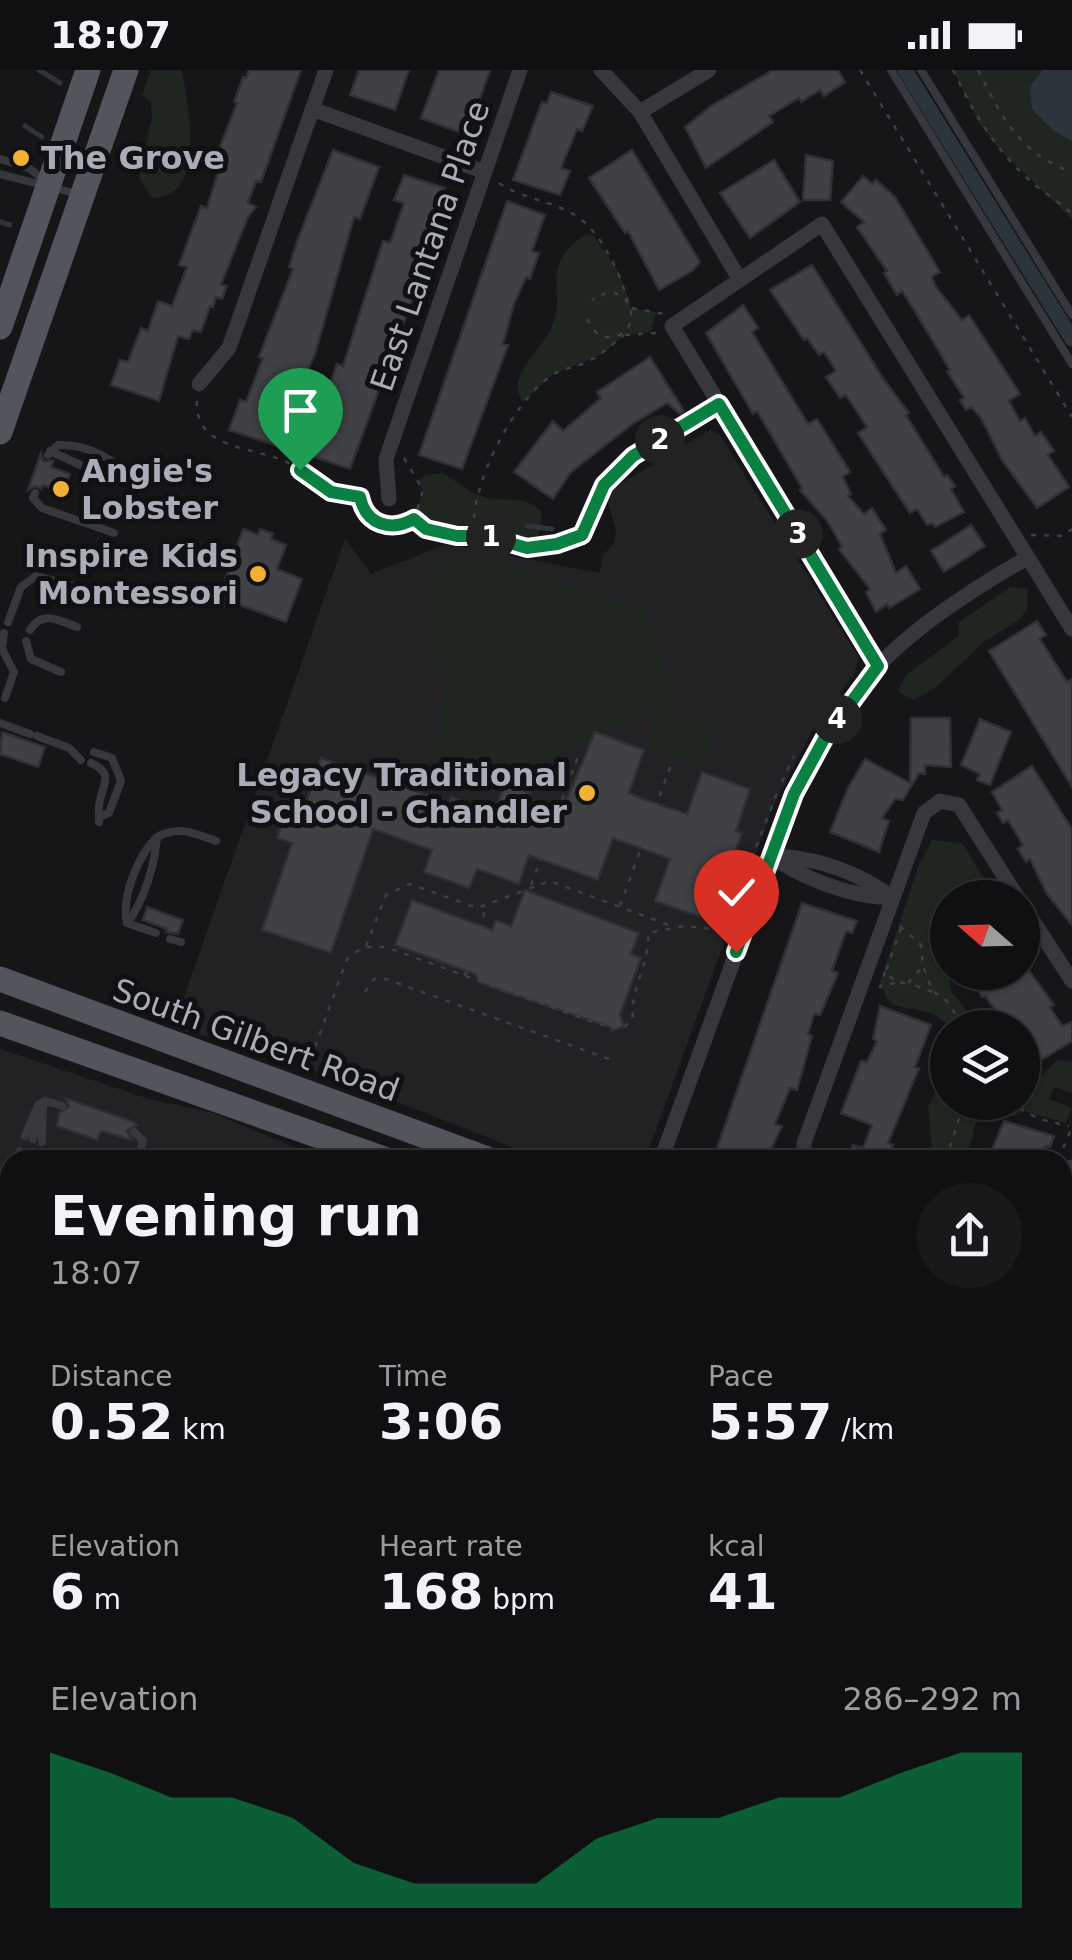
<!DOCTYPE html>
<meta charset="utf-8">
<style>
body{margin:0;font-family:"DejaVu Sans",sans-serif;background:#19191b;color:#f1f3f6;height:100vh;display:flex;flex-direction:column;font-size:38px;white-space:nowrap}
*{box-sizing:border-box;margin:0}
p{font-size:32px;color:#9c9d9f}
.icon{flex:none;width:55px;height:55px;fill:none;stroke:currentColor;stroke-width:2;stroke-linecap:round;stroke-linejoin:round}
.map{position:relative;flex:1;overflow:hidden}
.panel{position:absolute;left:0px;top:1080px;width:1072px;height:810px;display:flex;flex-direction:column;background:#101012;border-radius:30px 30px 0 0;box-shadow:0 2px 8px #0004,0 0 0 2px #303032}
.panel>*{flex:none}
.needle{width:65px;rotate:290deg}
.buttons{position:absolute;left:930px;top:810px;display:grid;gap:20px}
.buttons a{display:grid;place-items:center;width:110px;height:110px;border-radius:50%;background:#101012;box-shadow:0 2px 8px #0004,0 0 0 2px #303032;font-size:50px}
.pin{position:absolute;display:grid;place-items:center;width:85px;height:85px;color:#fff;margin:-102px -42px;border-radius:50% 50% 50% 0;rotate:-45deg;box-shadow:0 0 10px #0007}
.pin .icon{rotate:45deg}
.km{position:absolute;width:50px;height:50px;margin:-25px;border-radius:50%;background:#222;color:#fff;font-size:28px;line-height:50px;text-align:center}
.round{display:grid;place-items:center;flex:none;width:105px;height:105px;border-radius:52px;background:#19191b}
.summary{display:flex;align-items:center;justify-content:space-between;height:170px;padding:0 50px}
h1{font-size:55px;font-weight:600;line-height:75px}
.metrics{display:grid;grid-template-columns:repeat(3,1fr);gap:15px;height:170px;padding:10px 50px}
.metrics div{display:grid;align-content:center}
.metrics b{font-size:50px;font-weight:600}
.metrics small{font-size:28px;font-weight:400}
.metrics p{font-size:28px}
.chart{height:280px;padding:20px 50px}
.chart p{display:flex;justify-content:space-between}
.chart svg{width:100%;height:180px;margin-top:10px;fill:#0b8043;opacity:.7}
.status{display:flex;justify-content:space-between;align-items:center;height:70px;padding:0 50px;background:#101012;direction:ltr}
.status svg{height:28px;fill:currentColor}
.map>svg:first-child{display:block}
.built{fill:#222225}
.green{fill:#1e261f}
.water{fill:#2c353c}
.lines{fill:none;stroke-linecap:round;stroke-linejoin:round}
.stream{stroke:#2c353c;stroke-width:5}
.canal{stroke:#2c353c;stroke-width:15}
.building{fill:#404145;stroke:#303034;stroke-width:2.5}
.path{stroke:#3d3f44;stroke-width:2.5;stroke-dasharray:5 8;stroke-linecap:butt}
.service{stroke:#37383d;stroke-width:8}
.minor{stroke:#37383d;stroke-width:15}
.primary{stroke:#53555c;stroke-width:25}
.route-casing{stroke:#fff;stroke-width:20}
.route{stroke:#0b8043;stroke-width:12}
.poi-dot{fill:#f2b134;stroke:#111113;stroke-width:4}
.labels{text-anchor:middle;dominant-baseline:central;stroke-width:10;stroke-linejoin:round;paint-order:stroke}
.poi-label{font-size:32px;font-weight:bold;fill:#a8adb8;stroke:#111113;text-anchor:start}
.street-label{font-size:32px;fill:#a8adb8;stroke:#111113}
</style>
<div class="status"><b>18:07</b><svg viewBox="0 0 49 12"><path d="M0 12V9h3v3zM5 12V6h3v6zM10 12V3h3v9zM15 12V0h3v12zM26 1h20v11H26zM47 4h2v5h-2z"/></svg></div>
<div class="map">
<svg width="1072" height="1890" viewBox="0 0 1072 1890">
<rect width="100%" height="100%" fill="#161618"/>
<!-- built -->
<path class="built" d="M710 360 720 365 859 588 854 604 812 661 774 735 645 1090H545L347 1012 230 972 173 958 345 469 371 504 447 474 600 503 602 486 614 473 616 461 608 432 614 418Z
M0 979 149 1029 210 1042 326 1090H10V1420L0 1416Z"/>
<!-- green -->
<path class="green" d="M151 0H182C188 35 208 128 152 128L139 108 152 47 151 32 142 26Z
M953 0H1072V149L997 77 979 53Z
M587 164 593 165 620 204 631 238 656 242 651 262 624 265 604 283 552 305 523 332C504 307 543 279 552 256 567 219 538 194 587 164Z
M443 403C458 412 471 425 488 428 510 433 521 423 542 442L539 464 530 478C512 475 493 464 475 463 454 463 431 465 414 449L423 421 418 411 425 405Z
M456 487 509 493 597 525 647 537 677 629 674 637 662 639 718 661 704 698 644 676 657 638 479 723 429 721 446 601 432 578 431 531 436 502Z
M1010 517 1028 519 1027 539 1020 549 984 572 935 618 913 630 898 621 907 604 959 566 958 553Z
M932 770 962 773 996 827 948 828V902L952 922 979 957H951L932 943 894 935 888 931 880 912 918 797Z
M1058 990 1072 992V1023L1054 1017 1049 1029 1072 1038 1066 1053 1024 1041 1014 1047 988 1034 978 1044 966 1090H933L928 1037 947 995 948 1032H1022L1023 1016 1033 1013Z"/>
<!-- water -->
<path class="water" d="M1043 0H1072V71L1054 61 1032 39 1030 16Z"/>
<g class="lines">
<!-- stream -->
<path class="stream" d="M39 0 60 13
M25 56 42 67
M0 152 10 155
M528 456 552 459"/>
<!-- canal -->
<path class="canal" d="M905 0 1072 269"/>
</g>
<!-- building -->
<path class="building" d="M249 0H301L261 112 256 111 248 133 256 137 248 147 221 214 227 216 222 229 216 227 213 237 210 236 201 262 193 260 189 269 178 266 159 331 111 315 120 290 128 292 141 258 148 261 158 231 172 236 187 197 179 195 201 136 207 138 219 99 212 97 237 33 234 32 243 7 246 8Z
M359 0H409L395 40 350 25Z
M439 0H490L467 65 421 48Z
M773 0H838L845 12 824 26 820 20 801 32 799 28 769 46 773 52 706 98 685 57 711 36Z
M551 22 593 36 582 61 577 59 561 98 570 101 560 125 513 110 542 32 547 33Z
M333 80 379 97 360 149 354 147 315 284 275 375 229 360 240 330 246 332 263 288 259 287 293 199 289 197 298 169Z
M632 80 700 192 692 201 659 220 628 161 625 163 589 108Z
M806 85 833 91 830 130H803Z
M774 90 800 132 750 168 720 123Z
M404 105 445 118 440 129 448 132 350 399 305 384 337 294 343 296 383 171 390 173 404 133 394 130Z
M863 106 872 114 876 110 895 127 940 202 932 207 936 217 962 250 969 245 1020 324 1009 331 1020 351 1025 348 1035 366 1041 362 1054 381 1048 385 1069 417 1037 438 1002 390 981 348 971 337 966 340 960 330 964 328 947 301 950 300 916 243 902 221 897 225 884 203 887 201 857 157 864 152 841 132Z
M507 131 545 145 532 181 539 183 530 209 526 207 514 234 503 274 508 275 462 399 419 385Z
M812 195 884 310 909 343 906 345 944 407 947 405 955 416 951 419 964 442 935 457 932 453 927 455 917 439 910 443 858 363 867 357 846 325 840 328 826 307 836 301 824 282 819 285 807 268 804 270 770 220Z
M743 235 758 258 752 262 808 354 817 349 850 402 843 407 851 424 848 426 864 444 872 438 886 460 880 464 896 503 906 496 920 519 889 538 887 534 876 542 866 522 870 519 839 479 842 477 828 452 800 420 802 418 757 341 753 344 706 263Z
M650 287 684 341 680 344 667 333 631 355 570 403 553 429 514 402 553 351 563 361 601 328 597 322Z
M41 383 43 391H53L51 397 70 404 63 422 43 415 41 419 35 416 28 420Z
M971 455 985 476 944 502 931 481Z
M243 459 258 465 260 459 273 464 271 469 286 475 277 499 302 509 286 552 232 532 221 537 212 519 224 513Z
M1037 551 1046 565 1040 569 1067 612 1072 609V717L989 581Z
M911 648H950L951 697 925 695V704L919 703 903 730 895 729 882 748 889 751 879 782 830 762 848 718 865 689 910 713Z
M980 649 1011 662 990 715 977 710 980 704 961 695Z
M2 662 45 677 38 697 0 684Z
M595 662 644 680 629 723 648 731 687 744 702 702 750 719 736 761 742 763 726 808 719 806 704 848 655 831 670 789 613 768 598 810 529 785 519 814 477 799 469 818 424 802 432 780 373 759 331 883 262 860 292 773 277 768 285 743 301 748 321 688 449 733 451 727 494 743 505 714 531 723 528 731 561 743Z
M1032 696 1072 759V855L1047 824 1030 789 1026 792 1018 779 1023 775 1008 750 1003 753 997 743 1002 740 992 722Z
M525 820 639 863 631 884 641 888 620 945 624 956 612 961 610 957 480 913 475 904 395 875 412 830 492 860 496 850 511 856Z
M802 833 857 851 852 863 846 861 832 901 838 903 820 945 814 944 808 964 812 966 797 1020 790 1018 775 1054 782 1056 766 1090H713Z
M147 837 183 850 178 864 166 862 167 859 143 850Z
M968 902H1030L1054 935 1050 937 1062 956 1072 952V971L1031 996 1022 980V958H1009L985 926 982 927Z
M880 936 931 955 915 997 919 998 888 1073 893 1075 889 1086 893 1090H847L853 1075 863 1078 872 1055 841 1043 861 991 867 992 877 971 873 969Z
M65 1028 134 1052 137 1055 127 1061 132 1070 101 1061 97 1070 57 1056 59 1043 69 1037Z
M1004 1051 1054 1066 1050 1077 1046 1076 1038 1090H1015L991 1082Z"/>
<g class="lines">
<!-- path -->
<path class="path" d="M860 0 1072 347
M953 0C974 44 997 83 1035 115 1047 125 1061 133 1072 144
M978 0C1002 47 1018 83 1072 102
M499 113C522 129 549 130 573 144 601 160 619 202 628 231
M632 238 664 244
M587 249C592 259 598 268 610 267 647 266 632 202 592 230
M625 265 656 263
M197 331C194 379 253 377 284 391 312 404 327 426 360 427 366 455 391 462 414 449L426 459 457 466 486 465 527 478 568 470
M404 388 423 420 415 447
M474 461C470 416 513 331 551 306 562 298 575 298 587 292 602 285 611 275 624 265
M1031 465 1063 466 1072 459
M782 712 794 686
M756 777 777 723
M531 815 580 681
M620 836 673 689
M900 856 921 875 923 896 933 922 908 913 923 896
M901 858 886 901 895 912 906 913
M366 876 386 825 410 814 477 838 550 811 674 857
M885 902 880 917 895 913
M464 905 478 893C473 874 487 860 483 837
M365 922 374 909 383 908 609 989
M934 922 948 932 964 958
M315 977 347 889 363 877H386L598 954 623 959 633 947C629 922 650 894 648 863L684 856 714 859 728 854 754 784
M1008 1032 1039 1049 1069 1056
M946 1090 964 1032
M1058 1090 1072 1057"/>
<!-- service -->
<path class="service" d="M891 0 1072 294
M921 0 1072 245
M0 89 29 98 45 111
M0 104 78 124
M50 381 113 410 132 412
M48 385 58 375C86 374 118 389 132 412
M35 423 33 428 42 438 114 463
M8 552 21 517 36 506 90 520
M30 560C42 540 58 550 77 557
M4 563 2 579 14 602 5 628
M26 571 31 589 61 602
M0 653 30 664
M37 666 69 678 81 690
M94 682 112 688 121 711 109 743 101 746
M91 693C116 704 101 716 99 736 98 741 100 746 99 752
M127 853C121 828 138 785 157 767
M156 863 127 853C144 832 155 794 157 767 178 755 194 763 216 771
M170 869 181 872
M134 1062 143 1071 137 1090
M25 1066 38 1035 45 1031 62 1036
M33 1069 42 1045
M42 1072 43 1032
M17 1090 20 1081
M26 1090 28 1084
M35 1090 36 1087"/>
<!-- minor -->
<path class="minor" d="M601 0 640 42 740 210
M312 39 485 102
M640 42 709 0
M199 314 229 278 326 0
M389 429 386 389 520 0
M582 465 604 415 633 386 719 333
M878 596 672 256 822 154 1072 559
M770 786C813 786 859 802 893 828
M770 786C805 809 850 827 892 828
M1022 834 1072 911
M661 1090 794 724C817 679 843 632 878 596 919 553 976 517 1027 488
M804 1090V1073L924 743 940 731 959 735 1018 828
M1062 1122 1072 1097
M1062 1228 1072 1231
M0 1444 10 1447
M31 1880 30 1884 45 1890
M234 1890 238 1880
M390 1890 391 1880
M572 1890 578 1880
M789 1890 793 1880
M998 1890 1002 1880"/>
<!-- primary -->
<path class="primary" d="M0 257 88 0
M0 362 126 0
M0 909 490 1090
M0 953 387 1090
M1062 1295 1072 1298
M1062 1332 1072 1336"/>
</g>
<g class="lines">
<defs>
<path id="route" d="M300 400 331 422 360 427C366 455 391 462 414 449L426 459 457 466H486L527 478 557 474 582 465 604 415 633 386 719 334 878 596 824 669 794 724 736 882"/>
</defs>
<!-- route casing -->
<use href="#route" class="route-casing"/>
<!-- route -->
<use href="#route" class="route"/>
</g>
<!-- markers -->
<g class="poi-dot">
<circle cx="21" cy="88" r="10"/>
<circle cx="61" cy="419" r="10"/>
<circle cx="258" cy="504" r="10"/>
<circle cx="587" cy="723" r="10"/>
</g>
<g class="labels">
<!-- poi labels -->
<g class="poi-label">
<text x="41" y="88">The Grove</text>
<text x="81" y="401">Angie's<tspan x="81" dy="37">Lobster</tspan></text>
<text x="238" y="486" text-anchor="end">Inspire Kids<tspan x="238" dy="37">Montessori</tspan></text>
<text x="567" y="705" text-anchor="end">Legacy Traditional<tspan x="567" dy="37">School - Chandler</tspan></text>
</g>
<!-- street labels -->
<g class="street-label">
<text transform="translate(430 176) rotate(-71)">East Lantana Place</text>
<text transform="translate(256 970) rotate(20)">South Gilbert Road</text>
</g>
</g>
</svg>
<div class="buttons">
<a><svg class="needle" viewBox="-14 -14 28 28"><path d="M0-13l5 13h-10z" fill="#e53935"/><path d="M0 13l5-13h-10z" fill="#9c9d9f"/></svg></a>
<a><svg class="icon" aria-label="layers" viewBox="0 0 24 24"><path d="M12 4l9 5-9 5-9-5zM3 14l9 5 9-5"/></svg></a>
</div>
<div class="pin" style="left:300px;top:400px;background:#1e9e55"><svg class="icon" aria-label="arrive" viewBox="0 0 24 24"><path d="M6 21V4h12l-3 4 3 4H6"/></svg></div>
<div class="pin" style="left:736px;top:882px;background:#d93025"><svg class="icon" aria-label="check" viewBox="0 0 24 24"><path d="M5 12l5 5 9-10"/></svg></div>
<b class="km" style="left:491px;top:467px">1</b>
<b class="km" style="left:660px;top:370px">2</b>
<b class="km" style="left:798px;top:464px">3</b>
<b class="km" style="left:837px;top:649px">4</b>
<section class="panel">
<div class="summary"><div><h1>Evening run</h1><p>18:07</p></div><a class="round"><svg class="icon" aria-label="share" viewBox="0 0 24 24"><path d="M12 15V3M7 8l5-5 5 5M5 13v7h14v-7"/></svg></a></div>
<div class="metrics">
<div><p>Distance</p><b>0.52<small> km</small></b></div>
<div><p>Time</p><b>3:06</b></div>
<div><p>Pace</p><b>5:57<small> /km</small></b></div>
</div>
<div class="metrics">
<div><p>Elevation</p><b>6<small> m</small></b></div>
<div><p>Heart rate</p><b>168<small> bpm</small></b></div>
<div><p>kcal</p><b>41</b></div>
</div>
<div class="chart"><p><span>Elevation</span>286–292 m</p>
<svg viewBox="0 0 160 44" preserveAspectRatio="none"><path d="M0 44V6L10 11L20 17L30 17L40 22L50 33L60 38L70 38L80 38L90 27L100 22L110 22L120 17L130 17L140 11L150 6L160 6V44z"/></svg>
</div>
</section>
</div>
